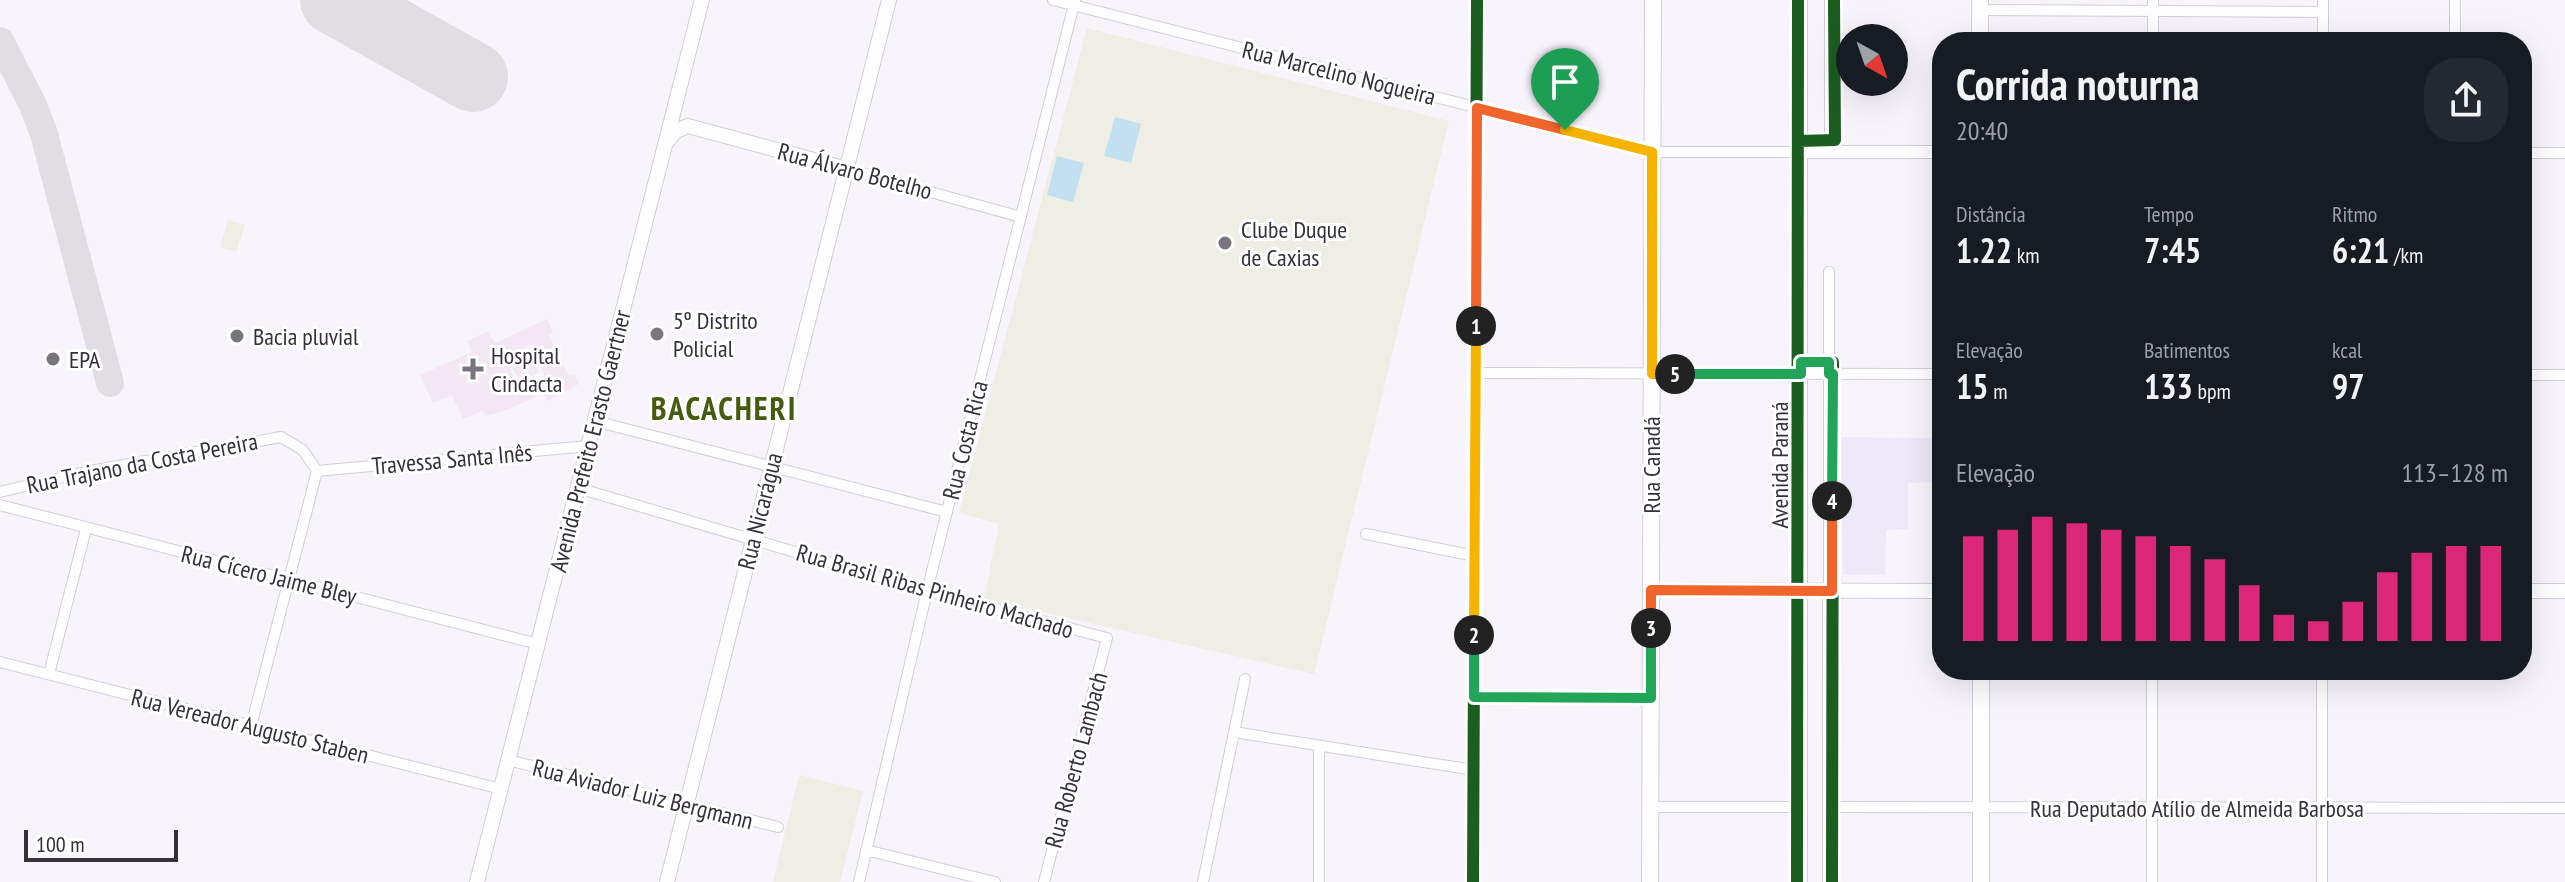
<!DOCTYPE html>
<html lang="pt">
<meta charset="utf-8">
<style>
body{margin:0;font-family:"PT Sans Narrow",sans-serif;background:#242831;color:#f1f3f6;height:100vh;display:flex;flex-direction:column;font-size:30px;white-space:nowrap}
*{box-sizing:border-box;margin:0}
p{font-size:26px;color:#9ea1a6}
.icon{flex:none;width:44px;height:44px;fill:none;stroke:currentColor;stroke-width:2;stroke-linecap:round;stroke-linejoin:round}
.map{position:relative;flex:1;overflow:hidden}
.side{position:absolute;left:1932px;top:32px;width:600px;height:648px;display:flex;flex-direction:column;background:#171b24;border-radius:32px;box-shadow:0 8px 32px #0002}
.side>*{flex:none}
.needle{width:52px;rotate:140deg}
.controls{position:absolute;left:1836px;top:24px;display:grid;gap:16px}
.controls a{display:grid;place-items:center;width:72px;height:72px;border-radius:50%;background:#171b24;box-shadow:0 8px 32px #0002;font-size:40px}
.scale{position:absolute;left:24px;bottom:20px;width:154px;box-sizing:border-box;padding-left:8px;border:4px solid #35303c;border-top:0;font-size:22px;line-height:28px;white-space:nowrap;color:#35303c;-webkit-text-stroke:6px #fff;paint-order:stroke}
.pin{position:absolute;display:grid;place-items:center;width:68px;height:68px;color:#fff;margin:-82px -34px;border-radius:50% 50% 50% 0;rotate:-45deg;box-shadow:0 0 8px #0007}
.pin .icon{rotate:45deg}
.km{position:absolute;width:40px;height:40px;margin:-20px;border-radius:50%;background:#222;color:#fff;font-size:22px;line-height:40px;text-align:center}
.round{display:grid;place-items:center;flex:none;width:84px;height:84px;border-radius:32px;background:#242831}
.head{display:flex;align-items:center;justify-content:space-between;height:136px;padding:0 24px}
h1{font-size:44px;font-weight:600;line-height:60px}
.metrics{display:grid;grid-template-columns:repeat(3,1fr);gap:12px;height:136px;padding:8px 24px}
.metrics div{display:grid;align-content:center}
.metrics b{font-size:34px;font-weight:600}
.metrics small{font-size:22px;font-weight:400}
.metrics p{font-size:22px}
.chart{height:224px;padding:16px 24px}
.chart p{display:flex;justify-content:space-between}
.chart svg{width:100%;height:144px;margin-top:8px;stroke:#db2777;stroke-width:6}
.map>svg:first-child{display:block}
.commercial{fill:#ede9f9}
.medical{fill:#f3e7f3}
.green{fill:#eeeee4}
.water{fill:#c2e0f0}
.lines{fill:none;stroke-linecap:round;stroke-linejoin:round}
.taxiway{stroke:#e0dee3;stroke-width:28}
.runway{stroke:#e0dee3;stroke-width:70}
.minor-casing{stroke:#d2ced9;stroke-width:12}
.tertiary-casing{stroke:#d2ced9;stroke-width:14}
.secondary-casing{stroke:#d2ced9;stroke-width:16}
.primary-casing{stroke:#d2ced9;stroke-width:18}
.minor{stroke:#fefdff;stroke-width:10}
.tertiary{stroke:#fefdff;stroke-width:12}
.secondary{stroke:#fefdff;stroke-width:14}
.primary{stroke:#fefdff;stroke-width:16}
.cycleway-casing{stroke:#fff;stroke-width:17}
.cycleway{stroke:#1b5e20;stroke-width:12}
.split-1-casing{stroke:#fff;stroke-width:16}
.split-2-casing{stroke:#fff;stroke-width:16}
.split-3-casing{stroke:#fff;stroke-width:16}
.split-4-casing{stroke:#fff;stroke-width:16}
.split-5-casing{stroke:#fff;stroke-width:16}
.split-6-casing{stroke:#fff;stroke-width:16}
.split-1{stroke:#f0652b;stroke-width:10}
.split-2{stroke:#f5b400;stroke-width:10}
.split-3{stroke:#22a559;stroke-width:10}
.split-4{stroke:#f0652b;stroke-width:10}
.split-5{stroke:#22a559;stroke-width:10}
.split-6{stroke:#f5b400;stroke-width:10}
.poi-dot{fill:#79757f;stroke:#fff;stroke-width:3}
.labels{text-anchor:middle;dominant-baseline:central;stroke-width:6;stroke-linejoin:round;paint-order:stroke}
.street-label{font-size:24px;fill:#35303c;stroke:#fff}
.poi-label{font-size:24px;fill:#35303c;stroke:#fff;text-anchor:start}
.district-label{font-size:32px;font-weight:bold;letter-spacing:2px;fill:#475b10;stroke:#fff}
</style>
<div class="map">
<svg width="2565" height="882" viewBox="0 0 2565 882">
<rect width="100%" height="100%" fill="#f8f4fc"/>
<!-- commercial -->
<path class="commercial" d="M1840 437 1942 438V482L1908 483V529L1886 530 1885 575H1843Z"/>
<!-- medical -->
<path class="medical" d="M547 319 553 332 549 335 569 376 575 375 579 384 548 401 541 389 548 385 532 343 524 347 539 372 520 381 506 357 516 385 528 380 536 397 501 412 485 416 482 411 463 419 452 395 433 403 420 375 472 352 467 341 488 331 495 343Z"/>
<!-- green -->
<path class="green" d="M1087 28 1449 121 1314 674 984 599 999 524 959 513Z
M228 220 245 225 236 252 220 247Z
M799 775 863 791 840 882H773Z"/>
<!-- water -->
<path class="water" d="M1115 117 1141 124 1131 163 1104 156Z
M1057 156 1084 163 1073 202 1047 195Z"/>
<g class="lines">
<!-- taxiway -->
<path class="taxiway" d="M0 41 33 105 44 134 110 383"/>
<!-- runway -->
<path class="runway" d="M335 0 473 77"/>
<defs>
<path id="minor" d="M1053 0 1652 152H1801
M2455 0V42
M1980 10 2323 12
M2153 42V0
M2323 42V0
M2522 153H2565
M847 169 1021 217
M1476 373 1942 374
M2522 375H2565
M595 421 947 512
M317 471 588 446
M578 488 927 591 1107 638 1044 882
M0 492 90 471 281 437 303 450 317 471
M0 505 538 644
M1366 534 1475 556
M1829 591V272
M0 662 501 789
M49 674 86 529
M1474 697 1651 698
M251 726 317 471
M1234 732 1474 770
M508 760 778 827
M1650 807H1801
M1828 807 2565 808
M866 850 995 882
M859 882 927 591 1075 0
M1203 882 1245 679
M1319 882V746
M1473 882 1477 0
M2152 882V670
M2322 882V670"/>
<path id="tertiary" d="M1831 0V152
M1801 152H1942
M1801 882V0
M1829 882V591"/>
<path id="secondary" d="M667 142 676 131 688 126 847 169
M1651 590 1942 591
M2522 591H2565
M477 882 702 0
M667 882 889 0"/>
<path id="primary" d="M1980 0V42
M1981 670V882
M1650 882 1653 0"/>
</defs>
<!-- minor casing -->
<use href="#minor" class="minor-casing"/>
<!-- tertiary casing -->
<use href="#tertiary" class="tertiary-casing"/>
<!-- secondary casing -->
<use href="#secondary" class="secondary-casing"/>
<!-- primary casing -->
<use href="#primary" class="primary-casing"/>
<!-- minor -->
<use href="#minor" class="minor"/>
<!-- tertiary -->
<use href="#tertiary" class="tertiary"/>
<!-- secondary -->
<use href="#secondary" class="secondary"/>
<!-- primary -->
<use href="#primary" class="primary"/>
<defs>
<path id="cycleway" d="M1798 141 1835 140 1834 0
M1798 362H1833L1832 882
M1473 882 1477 0
M1797 882 1798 0"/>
</defs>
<!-- cycleway casing -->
<use href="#cycleway" class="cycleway-casing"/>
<!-- cycleway -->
<use href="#cycleway" class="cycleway"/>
</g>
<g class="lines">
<defs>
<path id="split-1" d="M1476 326 1477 108 1565 130"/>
<path id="split-2" d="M1474 635 1476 326"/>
<path id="split-3" d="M1474 635V697L1651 698V628"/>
<path id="split-4" d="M1651 628V590L1832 591V501"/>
<path id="split-5" d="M1675 374H1801V362H1829V374H1833L1832 501"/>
<path id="split-6" d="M1565 130 1652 152V374H1675"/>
</defs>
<!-- split-1 casing -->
<use href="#split-1" class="split-1-casing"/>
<!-- split-2 casing -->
<use href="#split-2" class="split-2-casing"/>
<!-- split-3 casing -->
<use href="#split-3" class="split-3-casing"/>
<!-- split-4 casing -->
<use href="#split-4" class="split-4-casing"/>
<!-- split-5 casing -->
<use href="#split-5" class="split-5-casing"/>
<!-- split-6 casing -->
<use href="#split-6" class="split-6-casing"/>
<!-- split-1 -->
<use href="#split-1" class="split-1"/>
<!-- split-2 -->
<use href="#split-2" class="split-2"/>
<!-- split-3 -->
<use href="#split-3" class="split-3"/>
<!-- split-4 -->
<use href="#split-4" class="split-4"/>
<!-- split-5 -->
<use href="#split-5" class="split-5"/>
<!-- split-6 -->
<use href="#split-6" class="split-6"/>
</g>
<!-- markers -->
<g class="poi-dot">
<circle cx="1225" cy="243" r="8"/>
<circle cx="657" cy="334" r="8"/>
<circle cx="237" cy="336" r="8"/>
<circle cx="53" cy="359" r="8"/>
<path d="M469 357h8v8h8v8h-8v8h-8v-8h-8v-8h8z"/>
</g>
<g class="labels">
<!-- street labels -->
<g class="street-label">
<text transform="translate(1339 73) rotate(14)">Rua Marcelino Nogueira</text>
<text transform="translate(855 171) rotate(15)">Rua Álvaro Botelho</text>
<text transform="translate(965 440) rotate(-76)">Rua Costa Rica</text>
<text transform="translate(590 441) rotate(-76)">Avenida Prefeito Erasto Gaertner</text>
<text transform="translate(452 459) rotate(-5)">Travessa Santa Inês</text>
<text transform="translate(142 463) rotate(-11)">Rua Trajano da Costa Pereira</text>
<text transform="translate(1651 465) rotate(-90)">Rua Canadá</text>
<text transform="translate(1779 465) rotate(-90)">Avenida Paraná</text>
<text transform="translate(760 511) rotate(-76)">Rua Nicarágua</text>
<text transform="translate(269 575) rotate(14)">Rua Cícero Jaime Bley</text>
<text transform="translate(935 591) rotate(16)">Rua Brasil Ribas Pinheiro Machado</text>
<text transform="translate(250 726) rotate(14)">Rua Vereador Augusto Staben</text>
<text transform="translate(1076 760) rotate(-75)">Rua Roberto Lambach</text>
<text transform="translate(643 794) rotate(14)">Rua Aviador Luiz Bergmann</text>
<text x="2197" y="808">Rua Deputado Atílio de Almeida Barbosa</text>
</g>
<!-- poi labels -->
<g class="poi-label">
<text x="1241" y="229">Clube Duque<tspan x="1241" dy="28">de Caxias</tspan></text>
<text x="673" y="320">5º Distrito<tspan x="673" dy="28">Policial</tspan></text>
<text x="253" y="336">Bacia pluvial</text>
<text x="491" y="355">Hospital<tspan x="491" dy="28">Cindacta</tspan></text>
<text x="69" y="359">EPA</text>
</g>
<!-- district labels -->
<g class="district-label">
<text x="724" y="408">BACACHERI</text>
</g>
</g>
</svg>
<div class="controls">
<a><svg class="needle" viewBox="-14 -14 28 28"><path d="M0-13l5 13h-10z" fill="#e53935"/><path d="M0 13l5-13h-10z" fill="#9ea1a6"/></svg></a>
</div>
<div class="scale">100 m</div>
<div class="pin" style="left:1565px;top:130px;background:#1e9e55"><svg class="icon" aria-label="arrive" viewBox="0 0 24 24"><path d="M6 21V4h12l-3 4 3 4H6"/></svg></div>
<b class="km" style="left:1476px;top:326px">1</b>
<b class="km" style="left:1474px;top:635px">2</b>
<b class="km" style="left:1651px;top:628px">3</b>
<b class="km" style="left:1832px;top:501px">4</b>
<b class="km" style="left:1675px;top:374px">5</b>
<section class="side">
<div class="head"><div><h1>Corrida noturna</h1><p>20:40</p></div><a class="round"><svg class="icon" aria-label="share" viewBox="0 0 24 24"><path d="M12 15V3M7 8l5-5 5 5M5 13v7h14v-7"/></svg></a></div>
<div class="metrics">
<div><p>Distância</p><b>1.22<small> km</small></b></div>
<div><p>Tempo</p><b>7:45</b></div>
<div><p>Ritmo</p><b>6:21<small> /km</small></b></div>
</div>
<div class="metrics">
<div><p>Elevação</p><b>15<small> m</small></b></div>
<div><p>Batimentos</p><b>133<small> bpm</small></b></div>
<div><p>kcal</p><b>97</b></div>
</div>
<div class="chart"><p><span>Elevação</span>113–128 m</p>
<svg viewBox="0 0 160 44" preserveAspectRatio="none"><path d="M5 44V12M15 44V10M25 44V6M35 44V8M45 44V10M55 44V12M65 44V15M75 44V19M85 44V27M95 44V36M105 44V38M115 44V32M125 44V23M135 44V17M145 44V15M155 44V15"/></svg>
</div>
</section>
</div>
